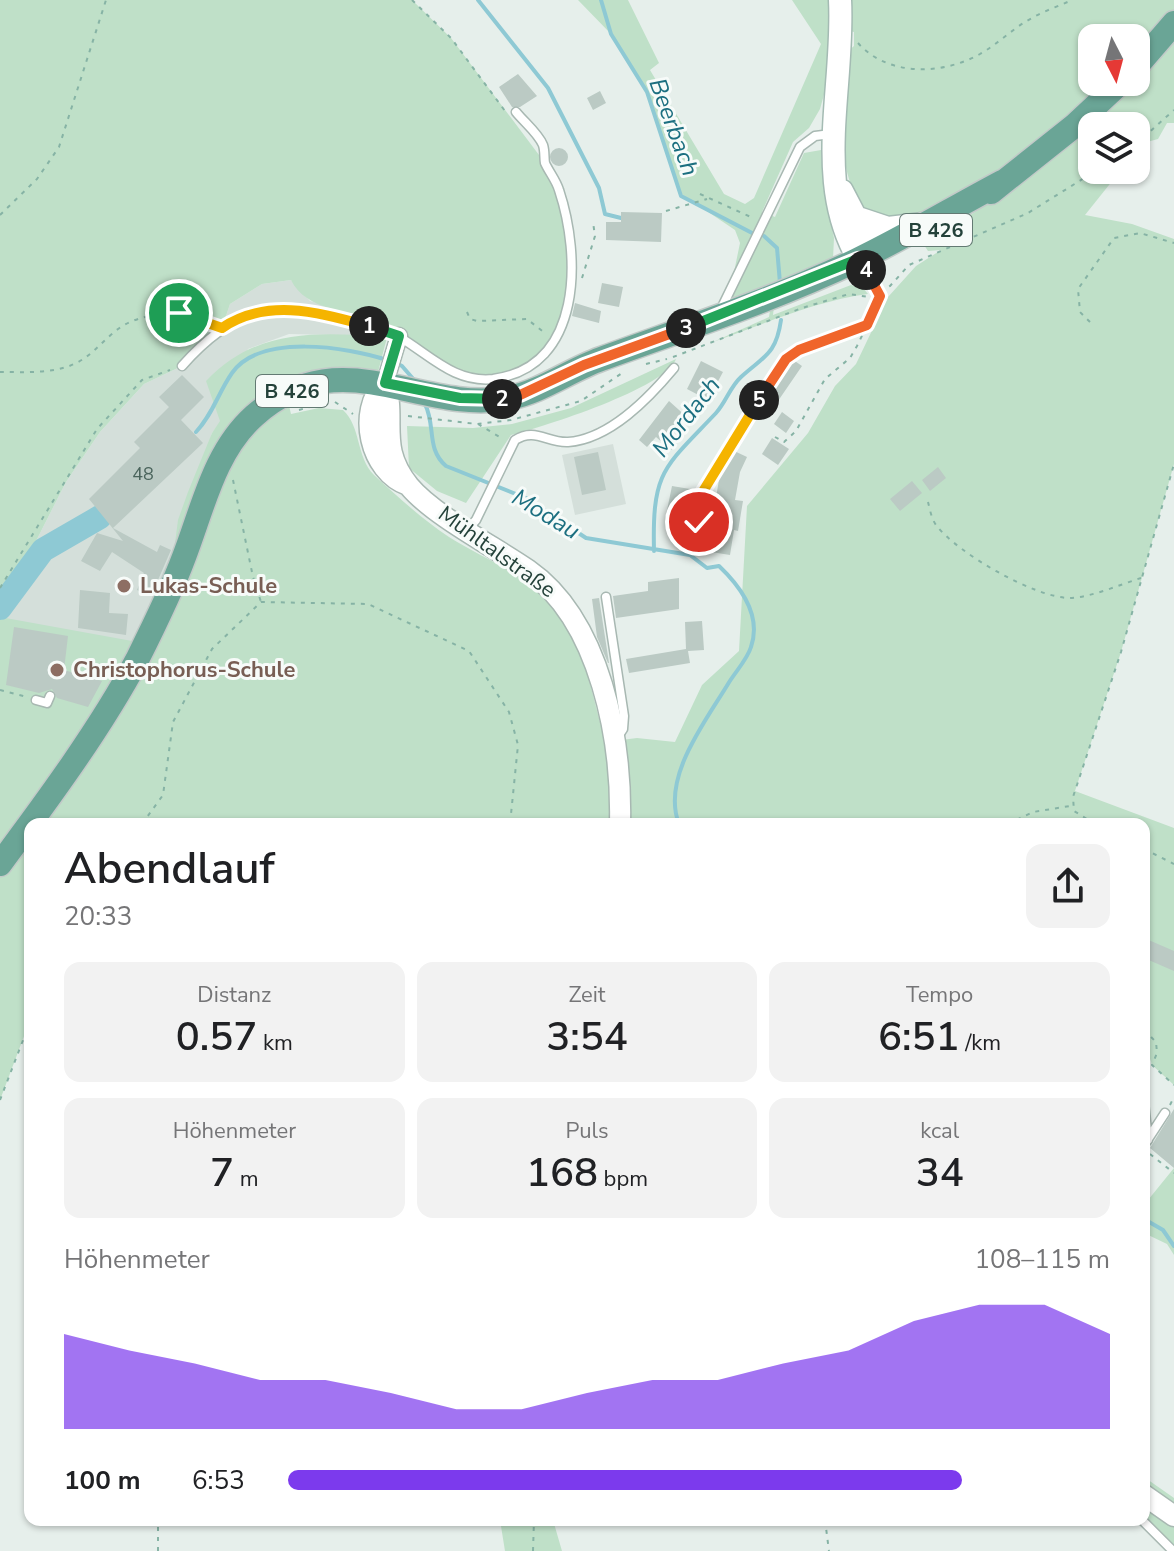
<!DOCTYPE html>
<html lang="de">
<meta charset="utf-8">
<style>
body{margin:0;font-family:"Nunito Sans",sans-serif;background:#f2f2f2;color:#202124;height:100vh;display:flex;flex-direction:column;font-size:30px;white-space:nowrap}
*{box-sizing:border-box;margin:0}
p{font-size:26px;color:#757577}
.icon{flex:none;width:44px;height:44px;fill:none;stroke:currentColor;stroke-width:2;stroke-linecap:round;stroke-linejoin:round}
.map{position:relative;flex:1;overflow:hidden}
.drawer{position:absolute;left:24px;top:818px;width:1126px;height:708px;display:flex;flex-direction:column;background:#fff;border-radius:16px;box-shadow:0 2px 6px #0004}
.drawer>*{flex:none}
.needle{width:52px;rotate:174deg}
.controls{position:absolute;left:1078px;top:24px;display:grid;gap:16px}
.controls a{display:grid;place-items:center;width:72px;height:72px;border-radius:16px;background:#fff;box-shadow:0 2px 6px #0004;font-size:40px}
.pin{position:absolute;display:grid;place-items:center;width:68px;height:68px;color:#fff;margin:-34px;border:4px solid #fff;border-radius:50%;box-shadow:0 2px 8px #0007}
.km{position:absolute;width:40px;height:40px;margin:-20px;border-radius:50%;background:#222;color:#fff;font-size:22px;line-height:40px;text-align:center}
.round{display:grid;place-items:center;flex:none;width:84px;height:84px;border-radius:16px;background:#f2f2f2}
.overview{display:flex;align-items:center;justify-content:space-between;height:136px;padding:0 40px}
h1{font-size:44px;font-weight:600;line-height:60px}
.metrics{display:grid;grid-template-columns:repeat(3,1fr);gap:12px;height:136px;padding:8px 40px}
.metrics div{display:grid;align-content:center;border-radius:16px;background:#f2f2f2;text-align:center}
.metrics b{font-size:40px;font-weight:600}
.metrics small{font-size:22px;font-weight:400}
.metrics p{font-size:22px}
.chart{height:224px;padding:16px 40px}
.chart p{display:flex;justify-content:space-between}
.chart svg{width:100%;height:144px;margin-top:8px;fill:#7c3aed;opacity:.7}
ul{padding:0 40px;list-style:none;font-size:26px}
li{display:grid;grid-template-columns:128px 96px 1fr;align-items:center;height:60px}
li i{height:20px;border-radius:10px;background:#7c3aed}
.map>svg:first-child{display:block}
.built{fill:#d4dfda}
.green{fill:#bfe0c8;fill-rule:evenodd}
.lines{fill:none;stroke-linecap:round;stroke-linejoin:round}
.stream{stroke:#8ec9d4;stroke-width:4}
.river{stroke:#8ec9d4;stroke-width:24}
.building{fill:#bbcac4}
.service-casing{stroke:#a8b8b2;stroke-width:11}
.minor-casing{stroke:#a8b8b2;stroke-width:19}
.tertiary-casing{stroke:#a8b8b2;stroke-width:23}
.secondary-casing{stroke:#a4bbb3;stroke-width:25}
.primary-casing{stroke:#c2cac8;stroke-width:27}
.path{stroke:#86b3a5;stroke-width:2;stroke-dasharray:4 6;stroke-linecap:butt}
.service{stroke:#fff;stroke-width:8}
.minor{stroke:#fff;stroke-width:16}
.tertiary{stroke:#fff;stroke-width:20}
.secondary{stroke:#fff;stroke-width:22}
.primary{stroke:#6aa596;stroke-width:24}
.split-1-casing{stroke:#fff;stroke-width:16}
.split-2-casing{stroke:#fff;stroke-width:16}
.split-3-casing{stroke:#fff;stroke-width:16}
.split-4-casing{stroke:#fff;stroke-width:16}
.split-5-casing{stroke:#fff;stroke-width:16}
.split-6-casing{stroke:#fff;stroke-width:16}
.split-1{stroke:#f5b400;stroke-width:10}
.split-2{stroke:#22a559;stroke-width:10}
.split-3{stroke:#f0652b;stroke-width:10}
.split-4{stroke:#22a559;stroke-width:10}
.split-5{stroke:#f0652b;stroke-width:10}
.split-6{stroke:#f5b400;stroke-width:10}
.education-dot{fill:#8d6e63;stroke:#f7fbf9;stroke-width:3}
.labels{text-anchor:middle;dominant-baseline:central;stroke-width:6;stroke-linejoin:round;paint-order:stroke}
.number-label{font-size:18px;fill:#4a645c}
.shield{fill:#f7fbf9;stroke:#637a73;stroke-width:2}
.shield-label{font-size:20px;font-weight:bold;fill:#24423a}
.street-label{font-size:22px;fill:#24423a;stroke:#f7fbf9}
.education-label{font-size:22px;font-weight:bold;fill:#785e54;stroke:#f7fbf9;text-anchor:start}
.water-label{font-size:24px;font-style:italic;fill:#1c6f80;stroke:#f7fbf9}
</style>
<div class="map">
<svg width="1174" height="1551" viewBox="0 0 1174 1551">
<rect width="100%" height="100%" fill="#e6efeb"/>
<!-- built -->
<path class="built" d="M291 280 310 301 380 320 377 336 289 334 248 349 221 421 212 433 173 558 132 641 0 700V612L66 482 100 432 144 384 182 366 222 328 230 304 262 284Z
M613 444 626 504 575 515 562 455Z"/>
<!-- green -->
<path class="green" d="M0 0H412L451 38 545 163 559 187 574 276 557 338 535 362 499 377 455 373 390 326 378 372 284 384 291 414 319 408 343 410C361 426 356 457 374 475 398 497 422 519 449 537 493 565 549 581 572 632 589 667 594 706 606 742L637 738 675 742 702 685 739 651 747 506 808 433 835 386 856 364 888 297 916 266 941 250 928 251 924 245 1009 190 943 203 899 220 867 213C831 169 845 105 847 52L854 46V32L842 29 820 109 809 128 793 142 762 212 775 217 804 153 821 150 824 191 834 238 833 259 776 290 773 315 851 285 863 288 868 294C815 301 764 324 713 342L769 317 773 291 728 301 740 243 735 230 680 193 647 92 611 34 578 0H628L659 63 650 70 724 194 745 204 754 198 821 44 792 0H1174V123H1167L1158 139 1136 145V126H1092V170H1121L1085 215 1132 224 1174 239V464L1121 652 1075 791 1174 828V1085L1152 1065 1144 1040V824H30V1032L26 1031 0 1100V617L132 641 173 558 178 520 188 492 212 433 220 421 206 381C255 330 311 332 377 336L380 320C350 311 306 311 291 280L262 284 230 304 222 328 182 366 144 384 100 432 66 482 0 612ZM1092 38H1136V82H1092Z
M676 359C666 388 543 427 511 435L466 503 437 491 409 468 407 426 473 428 512 424 571 408Z
M1174 1168V1255L1167 1244 1144 1233V1205Z
M1144 1477 1174 1498V1551L1144 1520Z
M500 1520H553L562 1551H505Z"/>
<g class="lines">
<!-- stream -->
<path class="stream" d="M478 0 548 88 599 188 605 214 621 218
M601 0 611 34 647 92 681 196 754 234
M764 236 777 248 780 283
M396 363 402 366 415 381
M425 404C436 426 426 449 446 466L526 498 586 538 690 555 707 568 719 566C740 586 762 615 751 647 747 660 735 672 728 684 705 722 661 778 679 824
M196 432C213 414 218 393 232 373 260 333 348 347 387 360
M654 551C652 470 664 468 716 413 726 402 730 387 741 377 764 356 776 355 781 320
M1144 1219 1163 1230 1174 1246"/>
<!-- river -->
<path class="river" d="M0 608 43 550 100 517"/>
</g>
<!-- building -->
<path class="building" d="M518 74 537 96 520 107H512L499 87Z
M600 91 606 103 593 110 587 98Z
M550 157a9 9 0 1 1 18 0a9 9 0 1 1-18 0Z
M621 212 662 213 661 242 606 240V222H621Z
M602 283 623 287 619 307 598 303Z
M575 303 601 311 599 323 572 316Z
M792 359 802 366 778 401 768 394Z
M701 361 723 372 708 400 687 389Z
M182 375 204 397 181 420 203 443 113 528 157 552 160 545 171 550 151 596 137 590 144 573 112 552 100 571 81 561 97 533 123 541 89 499 140 448 134 442 169 407 159 397Z
M669 401 688 418 673 435 679 441 671 450 656 437 647 447 639 440Z
M782 412 794 421 786 433 774 424Z
M772 438 789 449 778 465 762 454Z
M730 449 747 457 740 472 735 500 743 501 738 531 734 530 730 555 680 547 683 531 710 535 721 467Z
M598 452 606 490 582 495 574 457Z
M938 467 946 478 930 491 922 480Z
M912 481 922 493 900 511 890 499Z
M672 486 690 489 684 523 665 520Z
M679 578V609L616 618 613 596 648 591V582Z
M80 590 110 593 109 613 128 614 126 635 78 628Z
M599 598 609 663H608L597 637 592 599Z
M702 621 704 650 688 651 690 663 629 673 626 659 686 649 685 622Z
M14 627 68 636 64 670 102 681 88 707 57 698 52 689 39 693 6 685Z
M1144 938 1174 951V971L1144 958Z
M1174 1109V1168L1150 1148Z"/>
<g class="lines">
<defs>
<path id="service" d="M723 305 800 147 815 136 831 134
M182 366C233 309 271 301 344 319 363 324 384 327 401 338 431 356 455 383 493 379 583 367 581 256 559 190 556 180 549 172 545 163 544 158 545 151 543 145 538 133 524 122 516 112
M467 530 476 520 515 440C535 427 547 443 568 442 610 439 649 398 674 368
M606 597 624 716 623 729 617 738
M36 700 47 703 50 696
M1144 1102 1148 1140 1144 1144
M1148 1139 1165 1113
M1142 1520 1173 1551"/>
<path id="minor" d="M385 383 399 336"/>
<path id="tertiary" d="M408 485C370 472 356 411 385 383 397 421 377 446 409 486 434 516 495 547 528 570 601 621 622 741 620 824
M1144 1495 1174 1516"/>
<path id="secondary" d="M840 0C845 90 809 192 867 272
M842 191 867 239V269
M858 218 888 228 923 224"/>
<path id="primary" d="M1136 67 1174 23
M991 192 1074 126 1121 82
M0 864C47 801 100 729 137 660 154 626 171 592 184 557 203 508 214 452 254 416 342 337 418 415 509 398 541 392 570 370 601 359 686 328 773 300 855 261 905 237 953 208 1002 182"/>
</defs>
<!-- service casing -->
<use href="#service" class="service-casing"/>
<!-- minor casing -->
<use href="#minor" class="minor-casing"/>
<!-- tertiary casing -->
<use href="#tertiary" class="tertiary-casing"/>
<!-- secondary casing -->
<use href="#secondary" class="secondary-casing"/>
<!-- primary casing -->
<use href="#primary" class="primary-casing"/>
<!-- path -->
<path class="path" d="M412 0 451 38 505 111
M858 43C888 77 943 75 980 54 998 44 1013 28 1032 18 1044 11 1059 6 1072 0
M1136 144 1174 110
M700 194 753 218
M666 211 707 199
M0 215 37 179 59 147 106 0
M582 278 595 236 593 222
M467 312 470 319 477 321 527 319 546 334
M1090 322 1080 312 1078 289 1114 238 1140 233 1174 243
M673 357 802 308 849 294 869 297 890 286 909 265 1028 213 1097 170
M646 364 667 359
M0 372C23 372 53 374 74 364 90 357 100 344 113 333 139 310 183 310 213 323
M335 402 353 414
M299 410 327 402
M408 416 477 424 511 420 581 401 622 373
M478 424 503 439
M775 437 784 442 796 431 825 379 850 358 857 346 879 301 876 286
M233 480 253 577 261 602
M928 502C930 509 931 518 936 525 957 553 1035 598 1070 598 1092 597 1119 585 1141 578
M700 505 707 511 704 520 699 522 691 518V508L700 505 714 470 786 359 799 350 867 325
M0 588 97 429 142 380 170 370
M0 690 27 697
M142 824 163 795 173 722 212 649 261 602 368 604 469 651 509 712 518 745 510 824
M1008 824 1033 812 1070 806
M1095 824 1074 811 1073 797 1121 652 1174 464
M1144 849 1174 864
M1144 1030 1156 1042 1157 1053 1152 1065 1174 1085
M0 1100 30 1022
M1170 1105 1174 1097
M1150 1154 1174 1173
M825 1520 829 1551
M158 1551V1520
M533 1551 534 1520"/>
<!-- service -->
<use href="#service" class="service"/>
<!-- minor -->
<use href="#minor" class="minor"/>
<!-- tertiary -->
<use href="#tertiary" class="tertiary"/>
<!-- secondary -->
<use href="#secondary" class="secondary"/>
<!-- primary -->
<use href="#primary" class="primary"/>
</g>
<g class="lines">
<defs>
<path id="split-1" d="M179 313 222 328C268 297 320 313 369 326"/>
<path id="split-2" d="M369 326 399 336 385 383 460 398 502 399"/>
<path id="split-3" d="M502 399 520 395 584 365 686 328"/>
<path id="split-4" d="M686 328 858 259 866 270"/>
<path id="split-5" d="M759 400 786 359 799 350 867 325 880 296 866 270"/>
<path id="split-6" d="M699 522 707 516 700 505 702 493 759 400"/>
</defs>
<!-- split-1 casing -->
<use href="#split-1" class="split-1-casing"/>
<!-- split-2 casing -->
<use href="#split-2" class="split-2-casing"/>
<!-- split-3 casing -->
<use href="#split-3" class="split-3-casing"/>
<!-- split-4 casing -->
<use href="#split-4" class="split-4-casing"/>
<!-- split-5 casing -->
<use href="#split-5" class="split-5-casing"/>
<!-- split-6 casing -->
<use href="#split-6" class="split-6-casing"/>
<!-- split-1 -->
<use href="#split-1" class="split-1"/>
<!-- split-2 -->
<use href="#split-2" class="split-2"/>
<!-- split-3 -->
<use href="#split-3" class="split-3"/>
<!-- split-4 -->
<use href="#split-4" class="split-4"/>
<!-- split-5 -->
<use href="#split-5" class="split-5"/>
<!-- split-6 -->
<use href="#split-6" class="split-6"/>
</g>
<!-- markers -->
<g class="education-dot">
<circle cx="124" cy="586" r="8"/>
<circle cx="57" cy="670" r="8"/>
</g>
<g class="labels">
<!-- number labels -->
<g class="number-label">
<text x="143" y="474">48</text>
</g>
<!-- shield labels -->
<g class="shield">
<rect x="900" y="214" width="72" height="32" rx="6"/>
<rect x="256" y="375" width="72" height="32" rx="6"/>
</g>
<g class="shield-label">
<text x="936" y="230">B 426</text>
<text x="292" y="391">B 426</text>
</g>
<!-- street labels -->
<g class="street-label">
<text transform="translate(497 552) rotate(36)">Mühltalstraße</text>
</g>
<!-- education labels -->
<g class="education-label">
<text x="140" y="586">Lukas-Schule</text>
<text x="73" y="670">Christophorus-Schule</text>
</g>
<!-- water labels -->
<g class="water-label">
<text transform="translate(674 127) rotate(70)">Beerbach</text>
<text transform="translate(686 417) rotate(-52)">Mordach</text>
<text transform="translate(546 514) rotate(31)">Modau</text>
</g>
</g>
</svg>
<div class="controls">
<a><svg class="needle" viewBox="-14 -14 28 28"><path d="M0-13l5 13h-10z" fill="#e53935"/><path d="M0 13l5-13h-10z" fill="#757577"/></svg></a>
<a><svg class="icon" aria-label="layers" viewBox="0 0 24 24"><path d="M12 4l9 5-9 5-9-5zM3 14l9 5 9-5"/></svg></a>
</div>
<div class="pin" style="left:179px;top:313px;background:#1e9e55"><svg class="icon" aria-label="arrive" viewBox="0 0 24 24"><path d="M6 21V4h12l-3 4 3 4H6"/></svg></div>
<div class="pin" style="left:699px;top:522px;background:#d93025"><svg class="icon" aria-label="check" viewBox="0 0 24 24"><path d="M5 12l5 5 9-10"/></svg></div>
<b class="km" style="left:369px;top:326px">1</b>
<b class="km" style="left:502px;top:399px">2</b>
<b class="km" style="left:686px;top:328px">3</b>
<b class="km" style="left:866px;top:270px">4</b>
<b class="km" style="left:759px;top:400px">5</b>
<section class="drawer">
<div class="overview"><div><h1>Abendlauf</h1><p>20:33</p></div><a class="round"><svg class="icon" aria-label="share" viewBox="0 0 24 24"><path d="M12 15V3M7 8l5-5 5 5M5 13v7h14v-7"/></svg></a></div>
<div class="metrics">
<div><p>Distanz</p><b>0.57<small> km</small></b></div>
<div><p>Zeit</p><b>3:54</b></div>
<div><p>Tempo</p><b>6:51<small> /km</small></b></div>
</div>
<div class="metrics">
<div><p>Höhenmeter</p><b>7<small> m</small></b></div>
<div><p>Puls</p><b>168<small> bpm</small></b></div>
<div><p>kcal</p><b>34</b></div>
</div>
<div class="chart"><p><span>Höhenmeter</span>108–115 m</p>
<svg viewBox="0 0 160 44" preserveAspectRatio="none"><path d="M0 44V15L10 20L20 24L30 29L40 29L50 33L60 38L70 38L80 33L90 29L100 29L110 24L120 20L130 11L140 6L150 6L160 15V44z"/></svg>
</div>
<ul>
<li><b>100 m</b>6:53<i style="width:82%"></i></li>
</ul>
</section>
</div>
